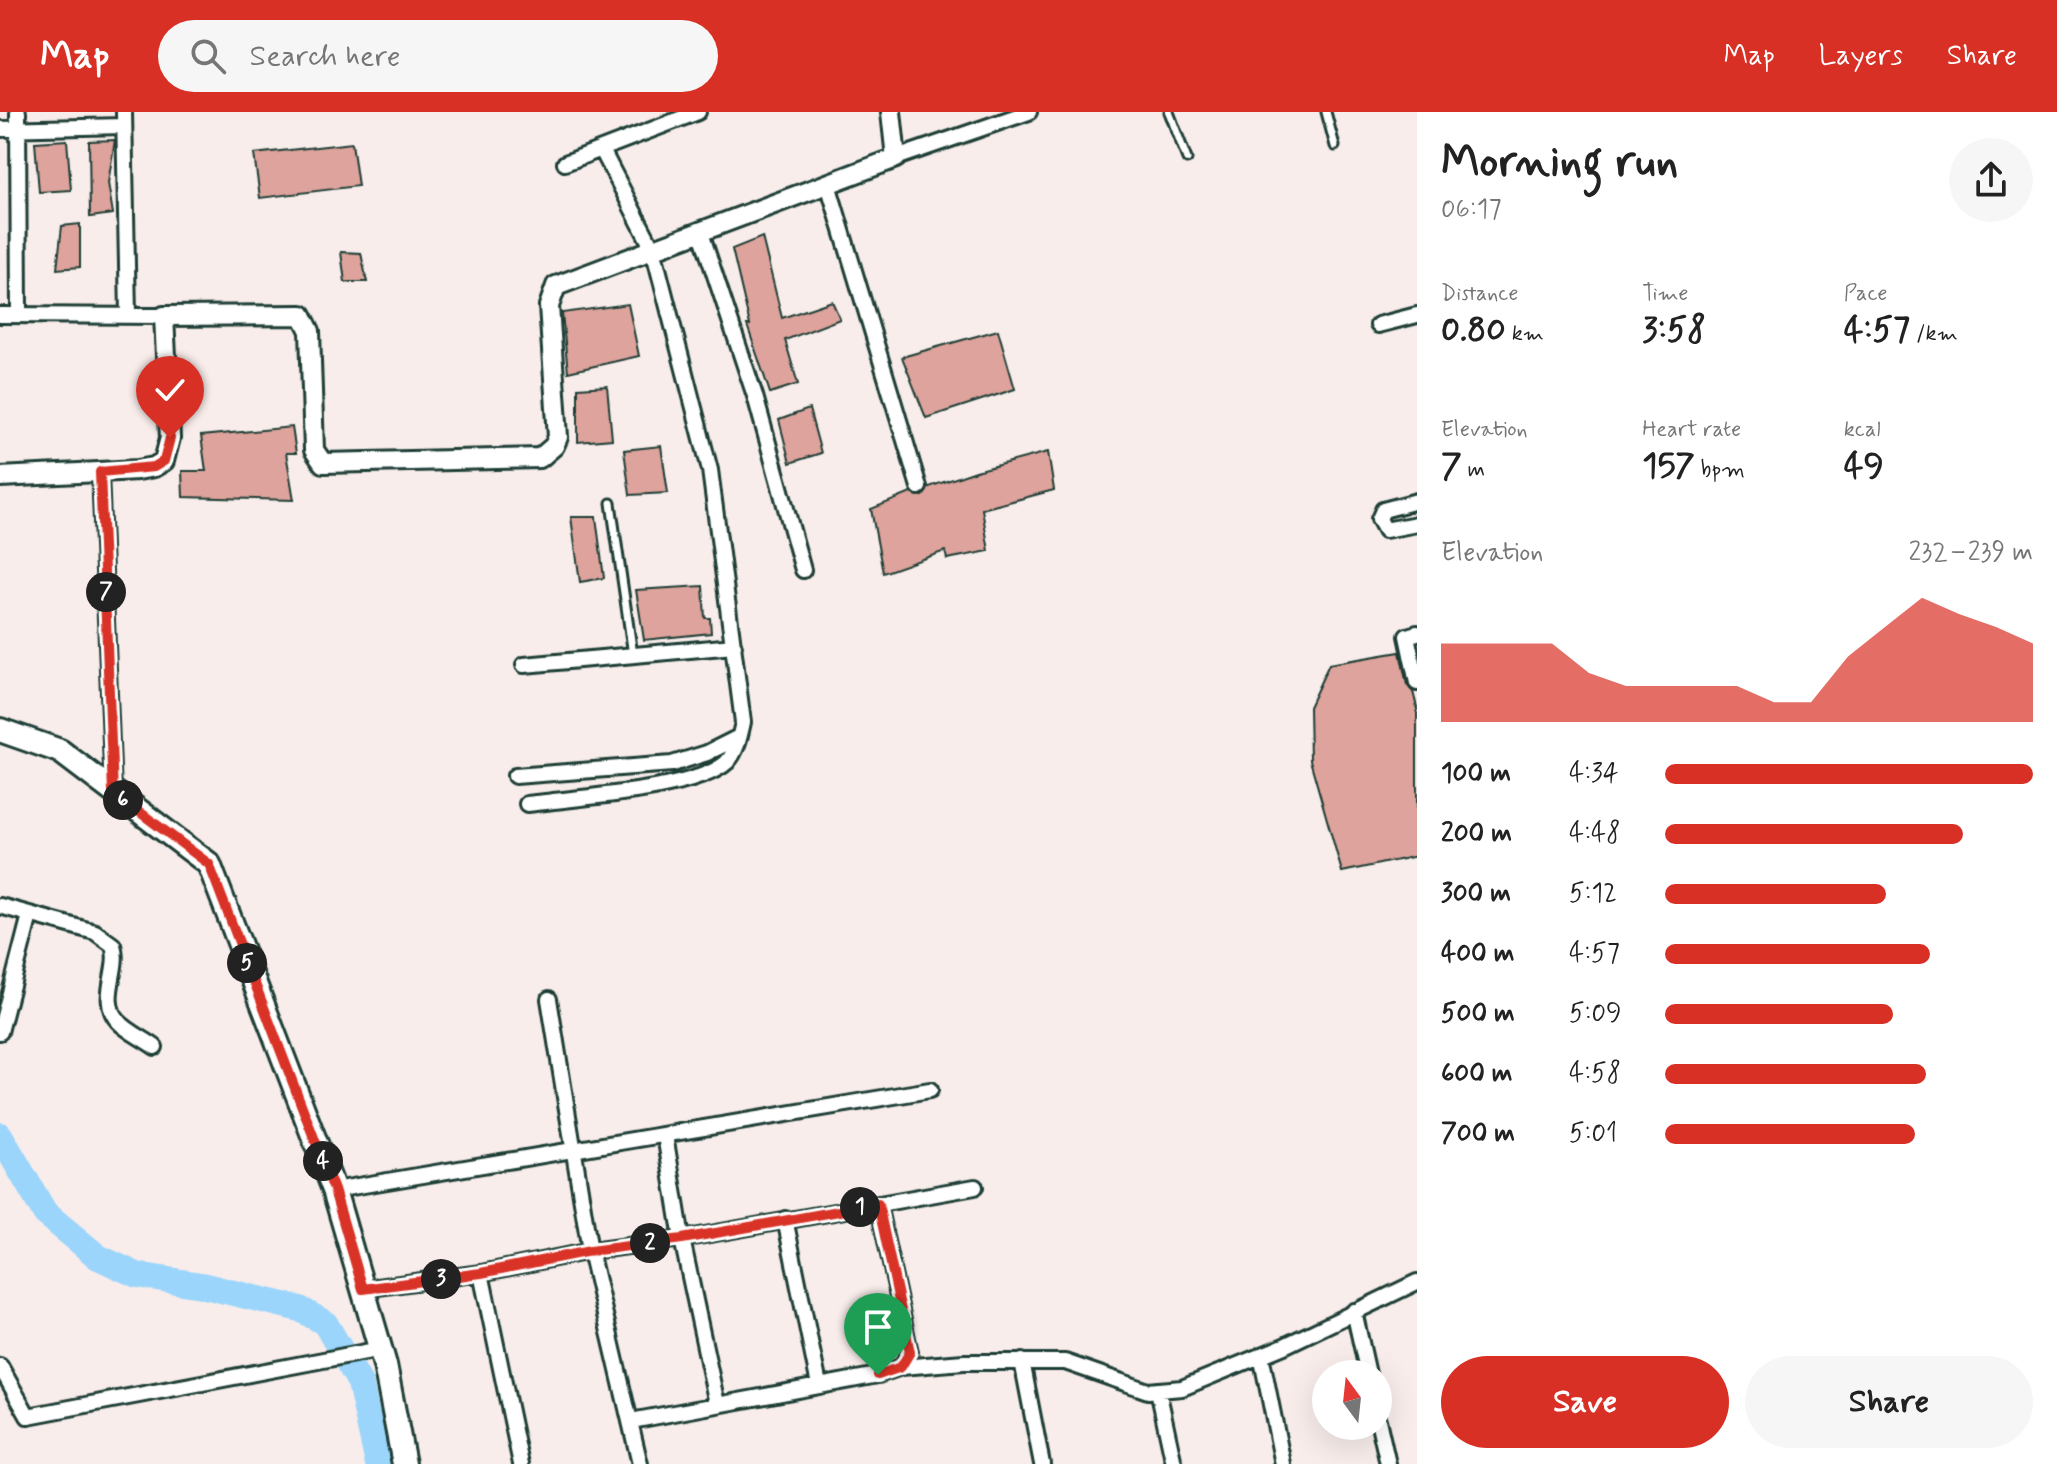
<!DOCTYPE html>
<meta charset="utf-8">
<style>
body{margin:0;font-family:Mynerve,sans-serif;background:#f6f6f6;color:#222;height:100vh;display:flex;flex-direction:column;font-size:30px;white-space:nowrap}
*{box-sizing:border-box;margin:0}
p{font-size:26px;color:#767676}
.icon{flex:none;width:44px;height:44px;fill:none;stroke:currentColor;stroke-width:2;stroke-linecap:round;stroke-linejoin:round}
.map{position:relative;flex:1;overflow:hidden}
.details{display:flex;flex-direction:column;background:#fff;width:640px}
.details>*{flex:none}
.needle{width:52px;rotate:345deg}
.buttons{position:absolute;left:1312px;top:1248px;display:grid;gap:16px}
.buttons a{display:grid;place-items:center;width:80px;height:80px;border-radius:50%;background:#fff;box-shadow:0 8px 32px #0002;font-size:40px}
.pin{position:absolute;display:grid;place-items:center;width:68px;height:68px;color:#fff;margin:-82px -34px;border-radius:50% 50% 50% 0;rotate:-45deg;box-shadow:0 0 8px #0007}
.pin .icon{rotate:45deg}
.km{position:absolute;width:40px;height:40px;margin:-20px;border-radius:50%;background:#222;color:#fff;font-size:22px;line-height:40px;text-align:center}
.round{display:grid;place-items:center;flex:none;width:84px;height:84px;border-radius:42px;background:#f6f6f6}
.head{display:flex;align-items:center;justify-content:space-between;height:136px;padding:0 24px}
h1{font-size:44px;font-weight:700;line-height:60px}
.figures{display:grid;grid-template-columns:repeat(3,1fr);gap:12px;height:136px;padding:8px 24px}
.figures div{display:grid;align-content:center}
.figures b{font-size:34px;font-weight:700}
.figures small{font-size:22px;font-weight:400}
.figures p{font-size:22px}
.chart{height:224px;padding:16px 24px}
.chart p{display:flex;justify-content:space-between}
.chart svg{width:100%;height:144px;margin-top:8px;fill:#d93025;opacity:.7}
.primary-button{display:flex;gap:16px;margin-top:auto;padding:16px 24px}
.primary-button a{flex:1;height:92px;border-radius:48px;background:#d93025;color:#fff;font-size:32px;font-weight:700;line-height:92px;text-align:center}
.primary-button a+a{background:#f6f6f6;color:#222}
ul{padding:0 24px;list-style:none;font-size:26px}
li{display:grid;grid-template-columns:128px 96px 1fr;align-items:center;height:60px}
li i{height:20px;border-radius:10px;background:#d93025}
header{display:flex;align-items:center;gap:48px;box-sizing:border-box;height:112px;padding:0 40px;background:#d93025;color:#fff}
header strong{font-size:38px}
nav{display:flex;gap:44px;margin-inline-start:auto;font-size:28px}
.search{width:560px;height:72px;background:#f6f6f6;display:flex;align-items:center;gap:20px;box-sizing:border-box;padding:0 28px;border-radius:44px;color:#767676;font-size:30px}
main{display:flex;flex:1;min-height:0}
.map>svg:first-child{display:block}
.lines{fill:none;stroke-linecap:round;stroke-linejoin:round}
.river{stroke:#9bd5fb;stroke-width:26}
.building{fill:#dda39c;stroke:#1f3d34;stroke-width:2}
.service-casing{stroke:#1f3d34;stroke-width:13}
.minor-casing{stroke:#1f3d34;stroke-width:20}
.tertiary-casing{stroke:#1f3d34;stroke-width:24}
.primary-casing{stroke:#1f3d34;stroke-width:28}
.service{stroke:#fff;stroke-width:7}
.minor{stroke:#fff;stroke-width:14}
.tertiary{stroke:#fff;stroke-width:18}
.primary{stroke:#fff;stroke-width:22}
.route-casing{stroke:#fff;stroke-width:16}
.route{stroke:#d93025;stroke-width:10}
</style>
<header>
<strong>Map</strong>
<div class="search"><svg class="icon" aria-label="search" viewBox="0 0 24 24"><circle cx="10" cy="10" r="6"/><path d="M15 15l6 6"/></svg>Search here</div>
<nav><a>Map</a><a>Layers</a><a>Share</a></nav>
</header>
<main>
<div class="map">
<svg width="1417" height="1352" viewBox="0 0 1417 1352">
<rect width="100%" height="100%" fill="#f8edeb"/>
<filter id="ink" filterUnits="userSpaceOnUse"><feTurbulence type="fractalNoise" baseFrequency=".0125" numOctaves="2"/><feDisplacementMap in="SourceGraphic" scale="16" xChannelSelector="R" yChannelSelector="G"/><feConvolveMatrix kernelMatrix="1 2 1 2 8 2 1 2 1" color-interpolation-filters="sRGB"/></filter>
<g filter="url(#ink)">
<g class="lines">
<!-- river -->
<path class="river" d="M0 1023 45 1101 98 1145 137 1163 201 1173 300 1197 325 1211 360 1271 378 1352"/>
</g>
<!-- building -->
<path class="building" d="M67 28 71 78 39 80 35 30Z
M115 28 108 71 113 102 90 105 89 29Z
M352 31 358 74 260 86 254 42Z
M80 112V155L57 157 62 114Z
M762 125 782 206 832 189 840 207 785 228 798 272 770 281 747 213H750L732 137Z
M341 140 361 141 367 170H345Z
M628 192 639 244 568 260 562 201Z
M998 218 1015 277 926 306 902 245Z
M607 274 612 327 578 330V276Z
M809 297 821 341 790 351 779 308Z
M292 315 296 341H286L294 388 183 385 182 359H206L201 324Z
M661 334 668 381 630 383 624 338Z
M1048 340 1054 378 982 397 989 439 947 447 945 439 883 461 871 397 911 381 923 384 929 375 976 359Z
M571 405H596L604 466 580 470Z
M703 474 705 506H710L711 521 644 528 636 478Z
M1400 540 1407 573 1413 580 1417 595V744L1342 760 1310 648 1309 595 1329 552Z"/>
<g class="lines">
<defs>
<path id="service" d="M1169 0 1187 47
M1326 0 1335 34
M611 391 633 543"/>
<path id="minor" d="M18 0 19 203
M124 0 128 203
M0 17 124 14
M896 46 1029 0
M565 51 698 0
M828 72 919 375
M700 118 755 284 803 458
M0 203 164 204
M1378 213 1417 203
M100 360 113 680
M1417 389 1383 398 1379 407 1385 418 1417 412
M1417 521 1407 524 1417 571
M524 553 734 534
M515 664 672 652 707 641 739 625
M527 692C572 686 696 679 727 650 737 639 740 624 743 610L710 358 653 137 602 38
M0 794 95 820 113 833C121 857 98 887 118 909 127 919 144 927 155 935
M549 887 590 1139 640 1352
M0 920 30 803
M665 1023 682 1127 717 1292
M334 1078 930 978
M785 1107 819 1273
M481 1161 521 1352
M363 1177 481 1161 590 1139 682 1127 975 1075
M1354 1199 1368 1262
M1261 1243 1283 1352
M1022 1249 1042 1352
M0 1254 28 1304 381 1237
M901 1255 964 1250H1065L1148 1279 1182 1276 1284 1234 1417 1170
M1158 1278 1174 1352
M1378 1308 1388 1352
M631 1309 878 1263 901 1255 910 1240 878 1092"/>
<path id="tertiary" d="M0 365 138 358 154 355 164 349 170 326 164 204 302 203 310 219 314 338 323 351 540 346 554 334 558 325 549 194 556 174 896 46 891 0"/>
<path id="primary" d="M0 618 60 639 209 752 334 1078 385 1253 404 1352"/>
</defs>
<!-- service casing -->
<use href="#service" class="service-casing"/>
<!-- minor casing -->
<use href="#minor" class="minor-casing"/>
<!-- tertiary casing -->
<use href="#tertiary" class="tertiary-casing"/>
<!-- primary casing -->
<use href="#primary" class="primary-casing"/>
<!-- service -->
<use href="#service" class="service"/>
<!-- minor -->
<use href="#minor" class="minor"/>
<!-- tertiary -->
<use href="#tertiary" class="tertiary"/>
<!-- primary -->
<use href="#primary" class="primary"/>
</g>
</g>
<g class="lines" filter="url(#ink)">
<defs>
<path id="route" d="M170 326 164 349 154 355 100 360 113 680 209 752 334 1078 363 1177 481 1161 590 1139 682 1127 878 1092 910 1240 901 1255 878 1263"/>
</defs>
<!-- route casing -->
<use href="#route" class="route-casing"/>
<!-- route -->
<use href="#route" class="route"/>
</g>
</svg>
<div class="buttons">
<a><svg class="needle" viewBox="-14 -14 28 28"><path d="M0-13l5 13h-10z" fill="#e53935"/><path d="M0 13l5-13h-10z" fill="#767676"/></svg></a>
</div>
<div class="pin" style="left:878px;top:1263px;background:#1e9e55"><svg class="icon" aria-label="arrive" viewBox="0 0 24 24"><path d="M6 21V4h12l-3 4 3 4H6"/></svg></div>
<div class="pin" style="left:170px;top:326px;background:#d93025"><svg class="icon" aria-label="check" viewBox="0 0 24 24"><path d="M5 12l5 5 9-10"/></svg></div>
<b class="km" style="left:860px;top:1095px">1</b>
<b class="km" style="left:650px;top:1131px">2</b>
<b class="km" style="left:441px;top:1167px">3</b>
<b class="km" style="left:323px;top:1049px">4</b>
<b class="km" style="left:247px;top:851px">5</b>
<b class="km" style="left:123px;top:688px">6</b>
<b class="km" style="left:106px;top:480px">7</b>
</div>
<section class="details">
<div class="head"><div><h1>Morning run</h1><p>06:17</p></div><a class="round"><svg class="icon" aria-label="share" viewBox="0 0 24 24"><path d="M12 15V3M7 8l5-5 5 5M5 13v7h14v-7"/></svg></a></div>
<div class="figures">
<div><p>Distance</p><b>0.80<small> km</small></b></div>
<div><p>Time</p><b>3:58</b></div>
<div><p>Pace</p><b>4:57<small> /km</small></b></div>
</div>
<div class="figures">
<div><p>Elevation</p><b>7<small> m</small></b></div>
<div><p>Heart rate</p><b>157<small> bpm</small></b></div>
<div><p>kcal</p><b>49</b></div>
</div>
<div class="chart"><p><span>Elevation</span>232–239 m</p>
<svg viewBox="0 0 160 44" preserveAspectRatio="none"><path d="M0 44V20L10 20L20 20L30 20L40 29L50 33L60 33L70 33L80 33L90 38L100 38L110 24L120 15L130 6L140 11L150 15L160 20V44z"/></svg>
</div>
<ul>
<li><b>100 m</b>4:34<i style="width:100%"></i></li>
<li><b>200 m</b>4:48<i style="width:81%"></i></li>
<li><b>300 m</b>5:12<i style="width:60%"></i></li>
<li><b>400 m</b>4:57<i style="width:72%"></i></li>
<li><b>500 m</b>5:09<i style="width:62%"></i></li>
<li><b>600 m</b>4:58<i style="width:71%"></i></li>
<li><b>700 m</b>5:01<i style="width:68%"></i></li>
</ul>
<div class="primary-button"><a>Save</a><a>Share</a></div>
</section>
</main>
